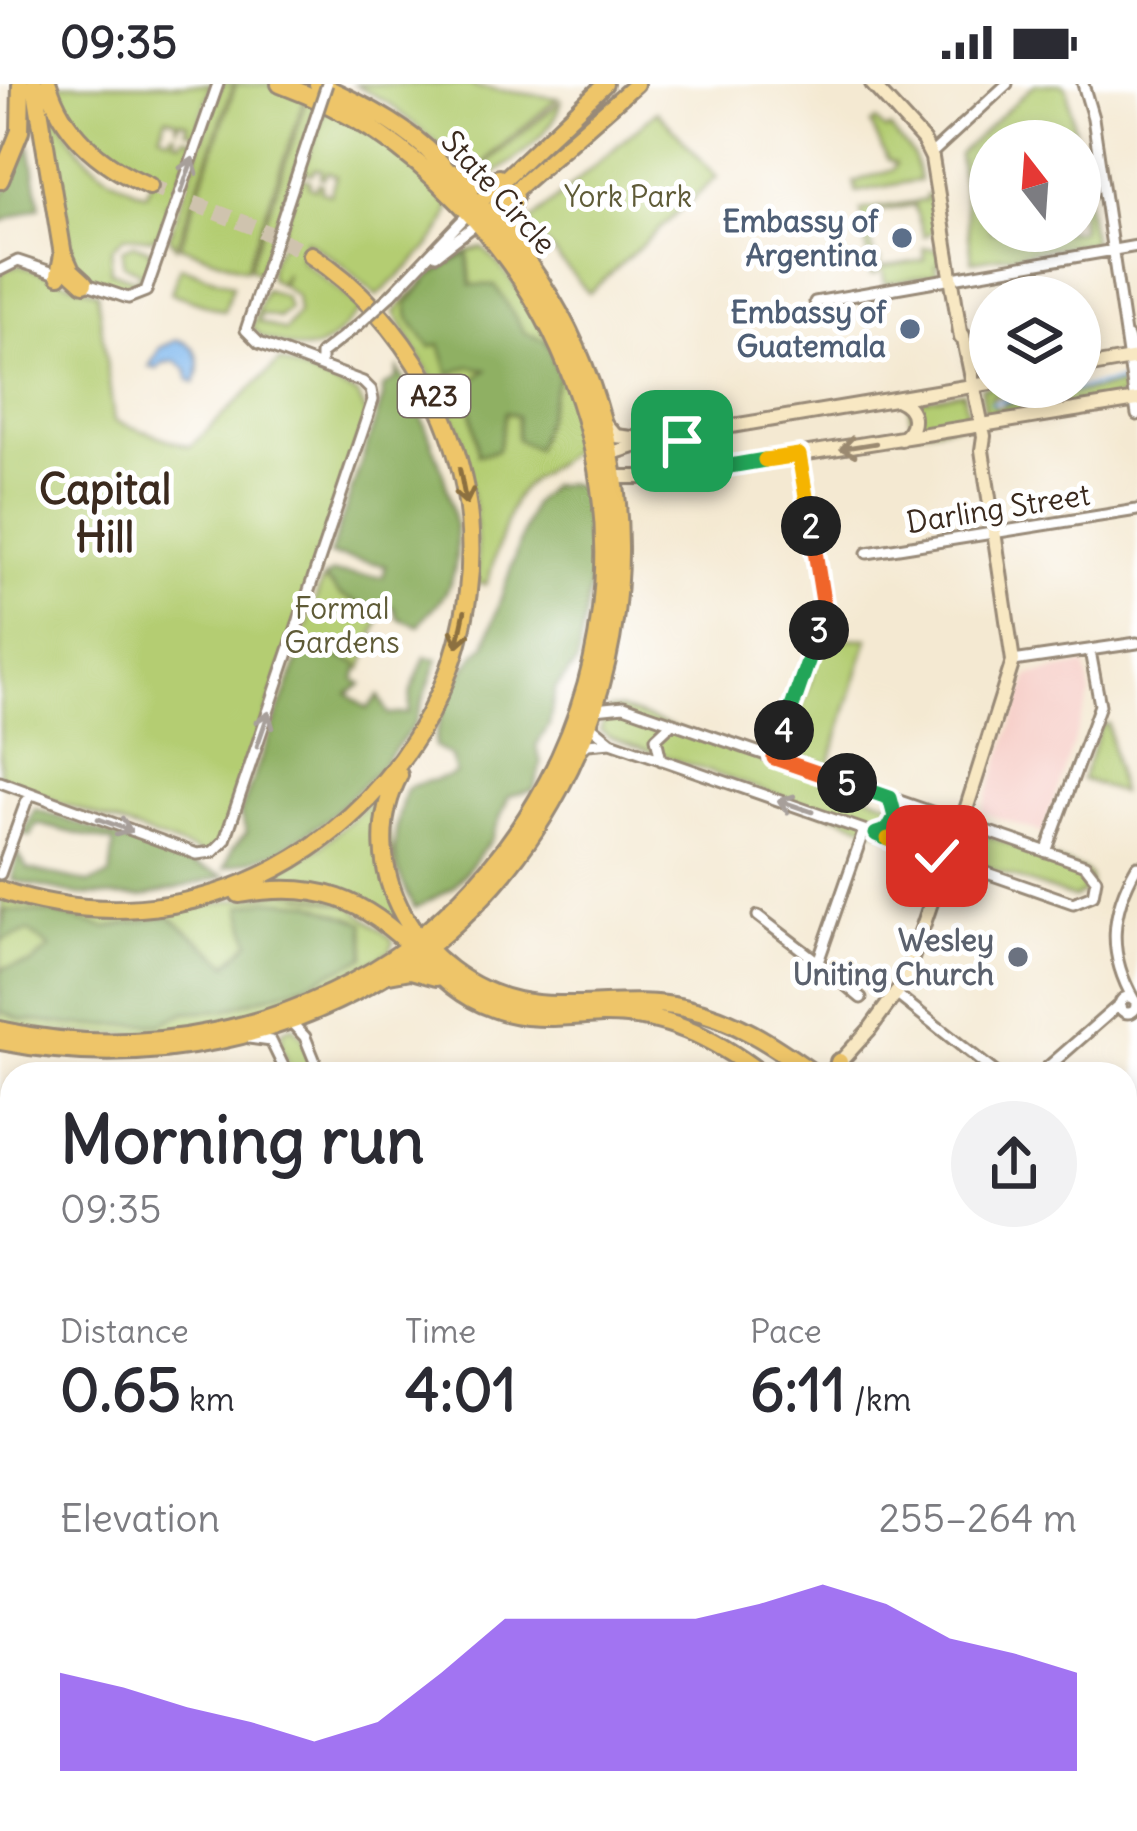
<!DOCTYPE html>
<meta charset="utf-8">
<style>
body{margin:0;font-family:Delius,sans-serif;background:#f2f2f3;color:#2b2b33;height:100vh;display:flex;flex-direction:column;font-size:45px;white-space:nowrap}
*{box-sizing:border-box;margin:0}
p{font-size:39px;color:#7c7c81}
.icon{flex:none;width:66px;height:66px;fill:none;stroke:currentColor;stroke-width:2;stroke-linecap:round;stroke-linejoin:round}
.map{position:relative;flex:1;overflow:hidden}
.side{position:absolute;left:0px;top:978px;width:1137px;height:771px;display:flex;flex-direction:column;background:#fff;border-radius:36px 36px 0 0;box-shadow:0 6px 18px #0003}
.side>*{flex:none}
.needle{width:78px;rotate:343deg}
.controls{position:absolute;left:969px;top:36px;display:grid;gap:24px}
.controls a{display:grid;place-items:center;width:132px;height:132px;border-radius:50%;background:#fff;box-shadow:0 6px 18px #0003;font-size:60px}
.pin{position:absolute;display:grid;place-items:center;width:102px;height:102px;color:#fff;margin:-51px;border-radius:24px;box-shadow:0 6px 18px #0006}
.km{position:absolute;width:60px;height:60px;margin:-30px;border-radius:50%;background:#222;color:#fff;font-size:33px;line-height:60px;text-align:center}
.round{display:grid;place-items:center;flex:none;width:126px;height:126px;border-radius:63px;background:#f2f2f3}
.head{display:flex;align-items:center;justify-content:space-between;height:204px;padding:0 60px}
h1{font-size:66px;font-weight:700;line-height:90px}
.figures{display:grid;grid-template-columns:repeat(3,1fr);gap:18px;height:204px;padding:12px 60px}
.figures div{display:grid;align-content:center}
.figures b{font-size:60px;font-weight:700}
.figures small{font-size:33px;font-weight:400}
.figures p{font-size:33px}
.chart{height:336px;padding:24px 60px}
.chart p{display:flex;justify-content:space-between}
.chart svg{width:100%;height:216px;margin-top:12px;fill:#7c3aed;opacity:.7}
.status{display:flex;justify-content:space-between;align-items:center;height:84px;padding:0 60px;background:#fff;direction:ltr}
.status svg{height:33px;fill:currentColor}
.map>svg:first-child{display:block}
.built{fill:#f7d0ca}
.green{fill:#b4cd72;stroke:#787c48;stroke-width:3}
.forest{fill:#8fb064;stroke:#656d41;stroke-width:3}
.water{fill:#7eb7ee;stroke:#5c7086;stroke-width:3}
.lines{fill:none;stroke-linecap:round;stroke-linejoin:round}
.stream{stroke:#7eb7ee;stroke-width:3}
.highway-tunnel{stroke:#cfc3ae;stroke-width:16;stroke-dasharray:16 8;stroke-linecap:butt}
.street-casing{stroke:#988a78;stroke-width:15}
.secondary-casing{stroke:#988a78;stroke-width:18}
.primary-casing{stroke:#988a78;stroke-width:20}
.highway-casing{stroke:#988a78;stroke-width:22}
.street{stroke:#fff;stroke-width:9}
.secondary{stroke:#f8e8c3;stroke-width:12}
.primary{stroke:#eec569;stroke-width:14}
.highway{stroke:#eec569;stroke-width:16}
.street-bridge-casing{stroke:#988a78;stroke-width:15;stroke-linecap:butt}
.street-bridge{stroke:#fff;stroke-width:9}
.oneway{stroke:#a79f9a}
.oneway2{stroke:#9a8970}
.oneway3{stroke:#8c7040}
.split-1-casing{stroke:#fff;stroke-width:24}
.split-2-casing{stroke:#fff;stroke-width:24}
.split-3-casing{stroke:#fff;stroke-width:24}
.split-4-casing{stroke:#fff;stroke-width:24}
.split-5-casing{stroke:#fff;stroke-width:24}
.split-6-casing{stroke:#fff;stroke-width:24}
.split-7-casing{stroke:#fff;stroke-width:24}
.split-1{stroke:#22a559;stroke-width:15}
.split-2{stroke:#f5b400;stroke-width:15}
.split-3{stroke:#f0652b;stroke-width:15}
.split-4{stroke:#22a559;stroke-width:15}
.split-5{stroke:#f0652b;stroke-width:15}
.split-6{stroke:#22a559;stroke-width:15}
.split-7{stroke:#f5b400;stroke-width:15}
.service-dot{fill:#5c6f8a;stroke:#fff;stroke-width:4.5}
.worship-dot{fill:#6b7280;stroke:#fff;stroke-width:4.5}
.labels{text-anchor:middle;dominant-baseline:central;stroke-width:10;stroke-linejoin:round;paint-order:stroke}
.shield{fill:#fff;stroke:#766a62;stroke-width:3}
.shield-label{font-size:27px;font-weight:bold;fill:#3b2a1e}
.street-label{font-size:30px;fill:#3b2a1e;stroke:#fff}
.park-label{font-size:30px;fill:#5f5b37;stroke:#fff}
.service-label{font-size:30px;font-weight:bold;fill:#4e5e75;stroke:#fff;text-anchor:end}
.worship-label{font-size:30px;font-weight:bold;fill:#5b616d;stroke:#fff;text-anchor:end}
.district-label{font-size:42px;font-weight:bold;fill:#3b2a1e;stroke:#fff}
</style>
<div class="status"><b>09:35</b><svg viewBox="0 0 49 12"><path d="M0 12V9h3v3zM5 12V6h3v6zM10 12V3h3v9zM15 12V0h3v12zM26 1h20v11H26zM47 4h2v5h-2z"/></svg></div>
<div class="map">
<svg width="1137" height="1747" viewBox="0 0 1137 1747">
<rect width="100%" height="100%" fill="#fff"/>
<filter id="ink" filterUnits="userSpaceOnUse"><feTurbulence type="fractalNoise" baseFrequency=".00833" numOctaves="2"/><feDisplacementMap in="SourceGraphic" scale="24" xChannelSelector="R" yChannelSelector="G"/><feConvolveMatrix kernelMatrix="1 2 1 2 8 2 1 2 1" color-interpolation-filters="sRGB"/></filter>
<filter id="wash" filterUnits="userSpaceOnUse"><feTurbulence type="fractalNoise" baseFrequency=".004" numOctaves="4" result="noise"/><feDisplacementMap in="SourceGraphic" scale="48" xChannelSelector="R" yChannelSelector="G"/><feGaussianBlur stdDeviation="2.7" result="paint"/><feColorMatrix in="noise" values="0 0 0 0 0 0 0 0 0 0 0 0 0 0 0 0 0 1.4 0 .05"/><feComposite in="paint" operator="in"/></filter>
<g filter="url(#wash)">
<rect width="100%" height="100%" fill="#f4e9d2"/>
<!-- built -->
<path class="built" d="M1085 581 1090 610 1042 749 982 728 1029 592Z
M1137 1446V1584L1125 1575V1457Z"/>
<!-- green -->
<path class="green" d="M55 0H211L196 50 186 46 188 40 180 37 177 43 176 36 166 33 160 50 169 54 172 49 176 50 174 56 181 58 184 53 194 56 173 116 166 120 170 124 161 149 152 155 125 152 112 164 110 187 137 196 140 188 123 180 122 166 134 160 152 167 144 198 136 206H125L74 186 43 6C77 63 81 84 146 110L152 94C107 76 72 46 55 0Z
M222 0H234L176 163 169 153Z
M236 0H269L305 14 246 185 180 162Z
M313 0H324L259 190 249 184Z
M355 0H474V3L558 14 491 71 479 87 471 88 391 21Z
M1035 0H1063L1067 5 1076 57H990V147H1080V80L1093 158 972 177 959 70Z
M561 17C559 44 503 90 478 97L492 74Z
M326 23 388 60 449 117C455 147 399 192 377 212L344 182 306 156 300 175 362 225C335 250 326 276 284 261 271 257 260 255 252 243L265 206 285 213 289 225 279 234 261 230 259 238 285 247 298 229 296 212 282 201 286 188 279 200 270 194C267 178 277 165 284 157L280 153 300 93 310 96 309 102 315 105 318 99 322 100 320 107 330 110 336 92 327 88 324 94 320 93 322 86 315 84 312 90 303 87Z
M657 27 717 93 589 209 528 140Z
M876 37 885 46 890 44 913 71 920 96 856 108 854 98 893 85 896 80 887 75 871 40Z
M931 110 937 146 924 152 914 121 875 128V134L868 135 874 174 881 176 877 190 871 191 861 126 926 116V111Z
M483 164C536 217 566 279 581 353 563 383 538 384 518 410 507 425 494 481 486 501L478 499 475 428 459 345 395 228C420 201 445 171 483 164Z
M923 164 940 165 942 179 936 181 937 190 885 200 882 183 925 176Z
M19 181 97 208 114 337 190 363 280 277 358 311 367 332 225 756 205 771 0 697V194L4 186Z
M180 182 233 201 224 227 171 209Z
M990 302 1064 303 1004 313 995 311 991 317 997 326 1006 320 1117 302 1129 305 1123 312 986 335 981 304Z
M963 308 969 337 964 328 965 339 913 347 908 318Z
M322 497 385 519 362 585 299 563Z
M825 554 868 555 829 681 786 666Z
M609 625H621L1082 785 1090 792V804L1074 814 609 653 600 646Z
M1108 640 1120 709 1082 695 1101 642Z
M386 704 383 717 405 849 364 820 246 803 319 764Z
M286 808 351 822 393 856 391 867C272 938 138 970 0 939L2 815C57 829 110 835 167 828 207 823 246 811 286 808Z
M293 942 302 952 316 990H292L281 960 283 946Z
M406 1737H779L781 1747H404Z"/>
<!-- forest -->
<path class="forest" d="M30 62 40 123 0 138V116Z
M468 169 471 201H495L525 249 546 257 559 291 536 365 517 355V332L506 328 498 366 478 371C477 344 468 326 469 299L487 286 470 282 449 290 440 260 430 263 409 234 407 221 430 192Z
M398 285C425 336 478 451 447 506 440 519 427 529 419 542L398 534 394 523 382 530 340 511 324 494 332 489 383 493 386 481 330 471 383 314V303L396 295Z
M566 399 578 403 599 445 577 579 555 605 549 641 536 662 541 679 534 706 509 712 491 756 453 804 415 824C389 778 391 755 406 705 423 695 439 698 456 689L451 673 435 662C437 629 460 582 485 562L532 421 550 402Z
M304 561 359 580 355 596 362 600 348 610 367 625 379 612 389 631 409 629 411 607 425 573 438 575 414 641 377 687 325 737 278 768 225 784 232 765 247 749 240 730Z
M35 725 225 792 142 813 79 811 12 796 18 769 27 785 89 799 110 792 114 759 37 740 31 752 24 750Z
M267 816 310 819 364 839 365 873 305 900 225 926 186 928 161 940 87 942 21 936 0 927V892L4 884 31 880 50 864 29 847 0 857 5 826 57 830 106 844 169 832 228 880 250 858 241 822Z"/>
<!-- water -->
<path class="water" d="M177 256C199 260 203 280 195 299L189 296 186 285 176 277 163 279 157 285 149 283 160 264Z"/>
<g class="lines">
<!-- stream -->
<path class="stream" d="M991 319 1137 295"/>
</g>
</g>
<g filter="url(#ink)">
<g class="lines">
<!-- highway-tunnel -->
<path class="highway-tunnel" d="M149 102 259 145 311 171"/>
<defs>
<path id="street" d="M1083 0 1093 34 1137 331
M931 70 1007 0
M436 171 475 141
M0 186 18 177 60 191
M81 198 128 214 146 207 218 0
M392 210 470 128
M815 218 1137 162
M1128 253 1137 285
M321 282V270L358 241
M867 469 1137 426
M1013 577 1137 559
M589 640 611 658 1073 819 1093 811 1096 795 1085 781 624 622 595 625
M578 668 588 660 611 658
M774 674 825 530 799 371
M661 676 656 654 672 639
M0 698 197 770 213 768 225 756 373 316 371 306 363 298 259 259 246 246 310 51
M876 750 888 746 895 733 890 714
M1046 768 1100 621 1090 567
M0 790 26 718 32 711
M758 832 818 878
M896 910 997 990
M1120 921a8 8 0 1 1 16 0a8 8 0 1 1-16 0Z
M861 914 818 878 864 746
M1134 916C1107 870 1110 828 1137 782
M290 937 305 953 320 990
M249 954 271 957 287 990
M1040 990 1121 919
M0 1088 12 1091
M1125 1090 1137 1099
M1125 1143 1137 1128
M0 1414 12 1426
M1125 1418 1137 1427
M1125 1451 1137 1439
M0 1511 12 1513
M1125 1582 1137 1591
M1125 1623 1137 1613
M784 1737 785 1747
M936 1737 949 1745 968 1744
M1094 1737 1101 1747
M1122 1737 1136 1747
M211 1747 219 1737
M253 1747 254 1737
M393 1747 397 1737"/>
<path id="secondary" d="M872 0 923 56 932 74 961 254
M1080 284 1137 274
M898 316C917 324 918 344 901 355
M602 336 616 352 640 355
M691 350 682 357 681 371 687 382 698 385
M609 370 660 354 990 299
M613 393H659L1137 316
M935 808 943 799 1013 577 982 366 984 352 963 251
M829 990 869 946 904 898 936 804
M0 1349 12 1350
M0 1675 12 1676"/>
<path id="primary" d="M454 88 477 100 499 93
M515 113 507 137 523 169
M478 120 605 0
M488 130 636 0
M0 945C140 977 294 946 410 861
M0 958C148 987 295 957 419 870"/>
<path id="highway" d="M35 0 63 171 59 191
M48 0C63 51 102 82 149 102
M280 0C353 27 406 63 459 118 670 336 649 674 410 861
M318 0C355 17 396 37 427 65 444 82 459 101 476 118 690 334 658 687 419 870
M0 96 20 47 21 0
M63 169 71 187 84 199
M399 691C351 784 419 896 518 917 573 928 629 912 684 924 735 935 772 960 814 990
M0 806C305 908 581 579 426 297 399 248 358 201 311 171
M239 810C318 796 364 814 420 871 443 894 462 913 493 924 529 938 565 932 602 930 665 929 712 953 761 990
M389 890 411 886 436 893
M838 990 839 978
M1125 1233 1137 1242
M1125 1273 1137 1282"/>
</defs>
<!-- street casing -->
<use href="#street" class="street-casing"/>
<!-- secondary casing -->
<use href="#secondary" class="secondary-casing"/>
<!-- primary casing -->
<use href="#primary" class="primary-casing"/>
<!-- highway casing -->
<use href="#highway" class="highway-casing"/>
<!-- street -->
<use href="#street" class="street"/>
<!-- secondary -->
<use href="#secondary" class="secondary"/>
<!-- primary -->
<use href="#primary" class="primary"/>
<!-- highway -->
<use href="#highway" class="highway"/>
<defs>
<path id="street-bridge" d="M310 51 327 0
M358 241 392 210"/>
</defs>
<!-- street-bridge casing -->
<use href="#street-bridge" class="street-bridge-casing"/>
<!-- street-bridge -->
<use href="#street-bridge" class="street-bridge"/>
</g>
<!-- one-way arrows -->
<defs><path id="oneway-shaft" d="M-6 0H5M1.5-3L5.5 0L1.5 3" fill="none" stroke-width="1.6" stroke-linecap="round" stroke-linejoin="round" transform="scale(3)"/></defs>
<g class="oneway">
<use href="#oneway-shaft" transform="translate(187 91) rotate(-71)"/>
<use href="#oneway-shaft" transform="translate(263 645) rotate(-71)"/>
<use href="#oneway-shaft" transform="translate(795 722) rotate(-161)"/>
<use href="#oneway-shaft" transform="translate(115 741) rotate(20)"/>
</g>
<use class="oneway2" href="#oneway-shaft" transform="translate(858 362) rotate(171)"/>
<g class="oneway3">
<use href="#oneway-shaft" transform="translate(463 403) rotate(79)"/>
<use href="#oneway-shaft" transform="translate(461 545) rotate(102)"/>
</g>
</g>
<g class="lines" filter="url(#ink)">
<defs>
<path id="split-1" d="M682 357 681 374 691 384 706 386 765 376"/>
<path id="split-2" d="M765 376 799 371 811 442"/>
<path id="split-3" d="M811 442 825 530 819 546"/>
<path id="split-4" d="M784 646 819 546"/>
<path id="split-5" d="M784 646 774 674 847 699"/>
<path id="split-6" d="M847 699 890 714 895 733 888 746 876 750 888 755"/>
<path id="split-7" d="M888 755 937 772"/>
</defs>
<!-- split-1 casing -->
<use href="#split-1" class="split-1-casing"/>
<!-- split-2 casing -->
<use href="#split-2" class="split-2-casing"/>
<!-- split-3 casing -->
<use href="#split-3" class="split-3-casing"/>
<!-- split-4 casing -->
<use href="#split-4" class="split-4-casing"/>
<!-- split-5 casing -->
<use href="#split-5" class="split-5-casing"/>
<!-- split-6 casing -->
<use href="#split-6" class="split-6-casing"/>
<!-- split-7 casing -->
<use href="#split-7" class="split-7-casing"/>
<!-- split-1 -->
<use href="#split-1" class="split-1"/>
<!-- split-2 -->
<use href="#split-2" class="split-2"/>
<!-- split-3 -->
<use href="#split-3" class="split-3"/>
<!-- split-4 -->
<use href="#split-4" class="split-4"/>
<!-- split-5 -->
<use href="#split-5" class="split-5"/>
<!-- split-6 -->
<use href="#split-6" class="split-6"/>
<!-- split-7 -->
<use href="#split-7" class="split-7"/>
</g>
<!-- markers -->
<g class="service-dot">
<circle cx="902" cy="154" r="12"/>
<circle cx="910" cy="245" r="12"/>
</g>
<circle class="worship-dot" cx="1018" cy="873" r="12"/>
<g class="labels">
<!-- shield labels -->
<rect class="shield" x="398" y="291" width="72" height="42" rx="9"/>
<g class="shield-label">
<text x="434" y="312">A23</text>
</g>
<!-- street labels -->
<g class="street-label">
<text transform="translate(499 108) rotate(48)">State Circle</text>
<text transform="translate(998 424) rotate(-9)">Darling Street</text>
</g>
<!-- park labels -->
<g class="park-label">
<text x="628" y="112">York Park</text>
<text x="342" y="524">Formal<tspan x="342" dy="34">Gardens</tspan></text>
</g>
<!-- service labels -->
<g class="service-label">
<text x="878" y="137">Embassy of<tspan x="878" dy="34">Argentina</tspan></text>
<text x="886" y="228">Embassy of<tspan x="886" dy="34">Guatemala</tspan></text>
</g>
<!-- worship labels -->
<g class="worship-label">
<text x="994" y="856">Wesley<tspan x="994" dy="34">Uniting Church</tspan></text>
</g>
<!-- district labels -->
<g class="district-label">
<text x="105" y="405">Capital<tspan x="105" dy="48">Hill</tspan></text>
</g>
</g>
</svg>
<div class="controls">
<a><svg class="needle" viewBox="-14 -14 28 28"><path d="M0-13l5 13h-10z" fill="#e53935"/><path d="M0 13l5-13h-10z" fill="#7c7c81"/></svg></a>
<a><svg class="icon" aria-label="layers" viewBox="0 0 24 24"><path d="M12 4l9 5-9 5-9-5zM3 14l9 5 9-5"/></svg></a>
</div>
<div class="pin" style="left:682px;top:357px;background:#1e9e55"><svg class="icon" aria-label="arrive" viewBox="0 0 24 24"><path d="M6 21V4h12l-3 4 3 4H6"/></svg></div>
<div class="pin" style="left:937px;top:772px;background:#d93025"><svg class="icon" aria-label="check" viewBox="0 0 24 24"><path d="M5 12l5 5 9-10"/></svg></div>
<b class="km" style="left:811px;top:442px">2</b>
<b class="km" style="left:819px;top:546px">3</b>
<b class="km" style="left:784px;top:646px">4</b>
<b class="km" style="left:847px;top:699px">5</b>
<section class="side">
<div class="head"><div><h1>Morning run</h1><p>09:35</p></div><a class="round"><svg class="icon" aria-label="share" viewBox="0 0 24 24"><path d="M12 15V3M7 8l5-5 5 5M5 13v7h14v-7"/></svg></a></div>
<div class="figures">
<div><p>Distance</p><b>0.65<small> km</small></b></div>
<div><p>Time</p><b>4:01</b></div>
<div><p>Pace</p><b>6:11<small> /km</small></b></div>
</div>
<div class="chart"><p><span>Elevation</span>255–264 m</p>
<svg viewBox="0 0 160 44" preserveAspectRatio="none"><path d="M0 44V24L10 27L20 31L30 34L40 38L50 34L60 24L70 13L80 13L90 13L100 13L110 10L120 6L130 10L140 17L150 20L160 24V44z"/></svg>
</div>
</section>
</div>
